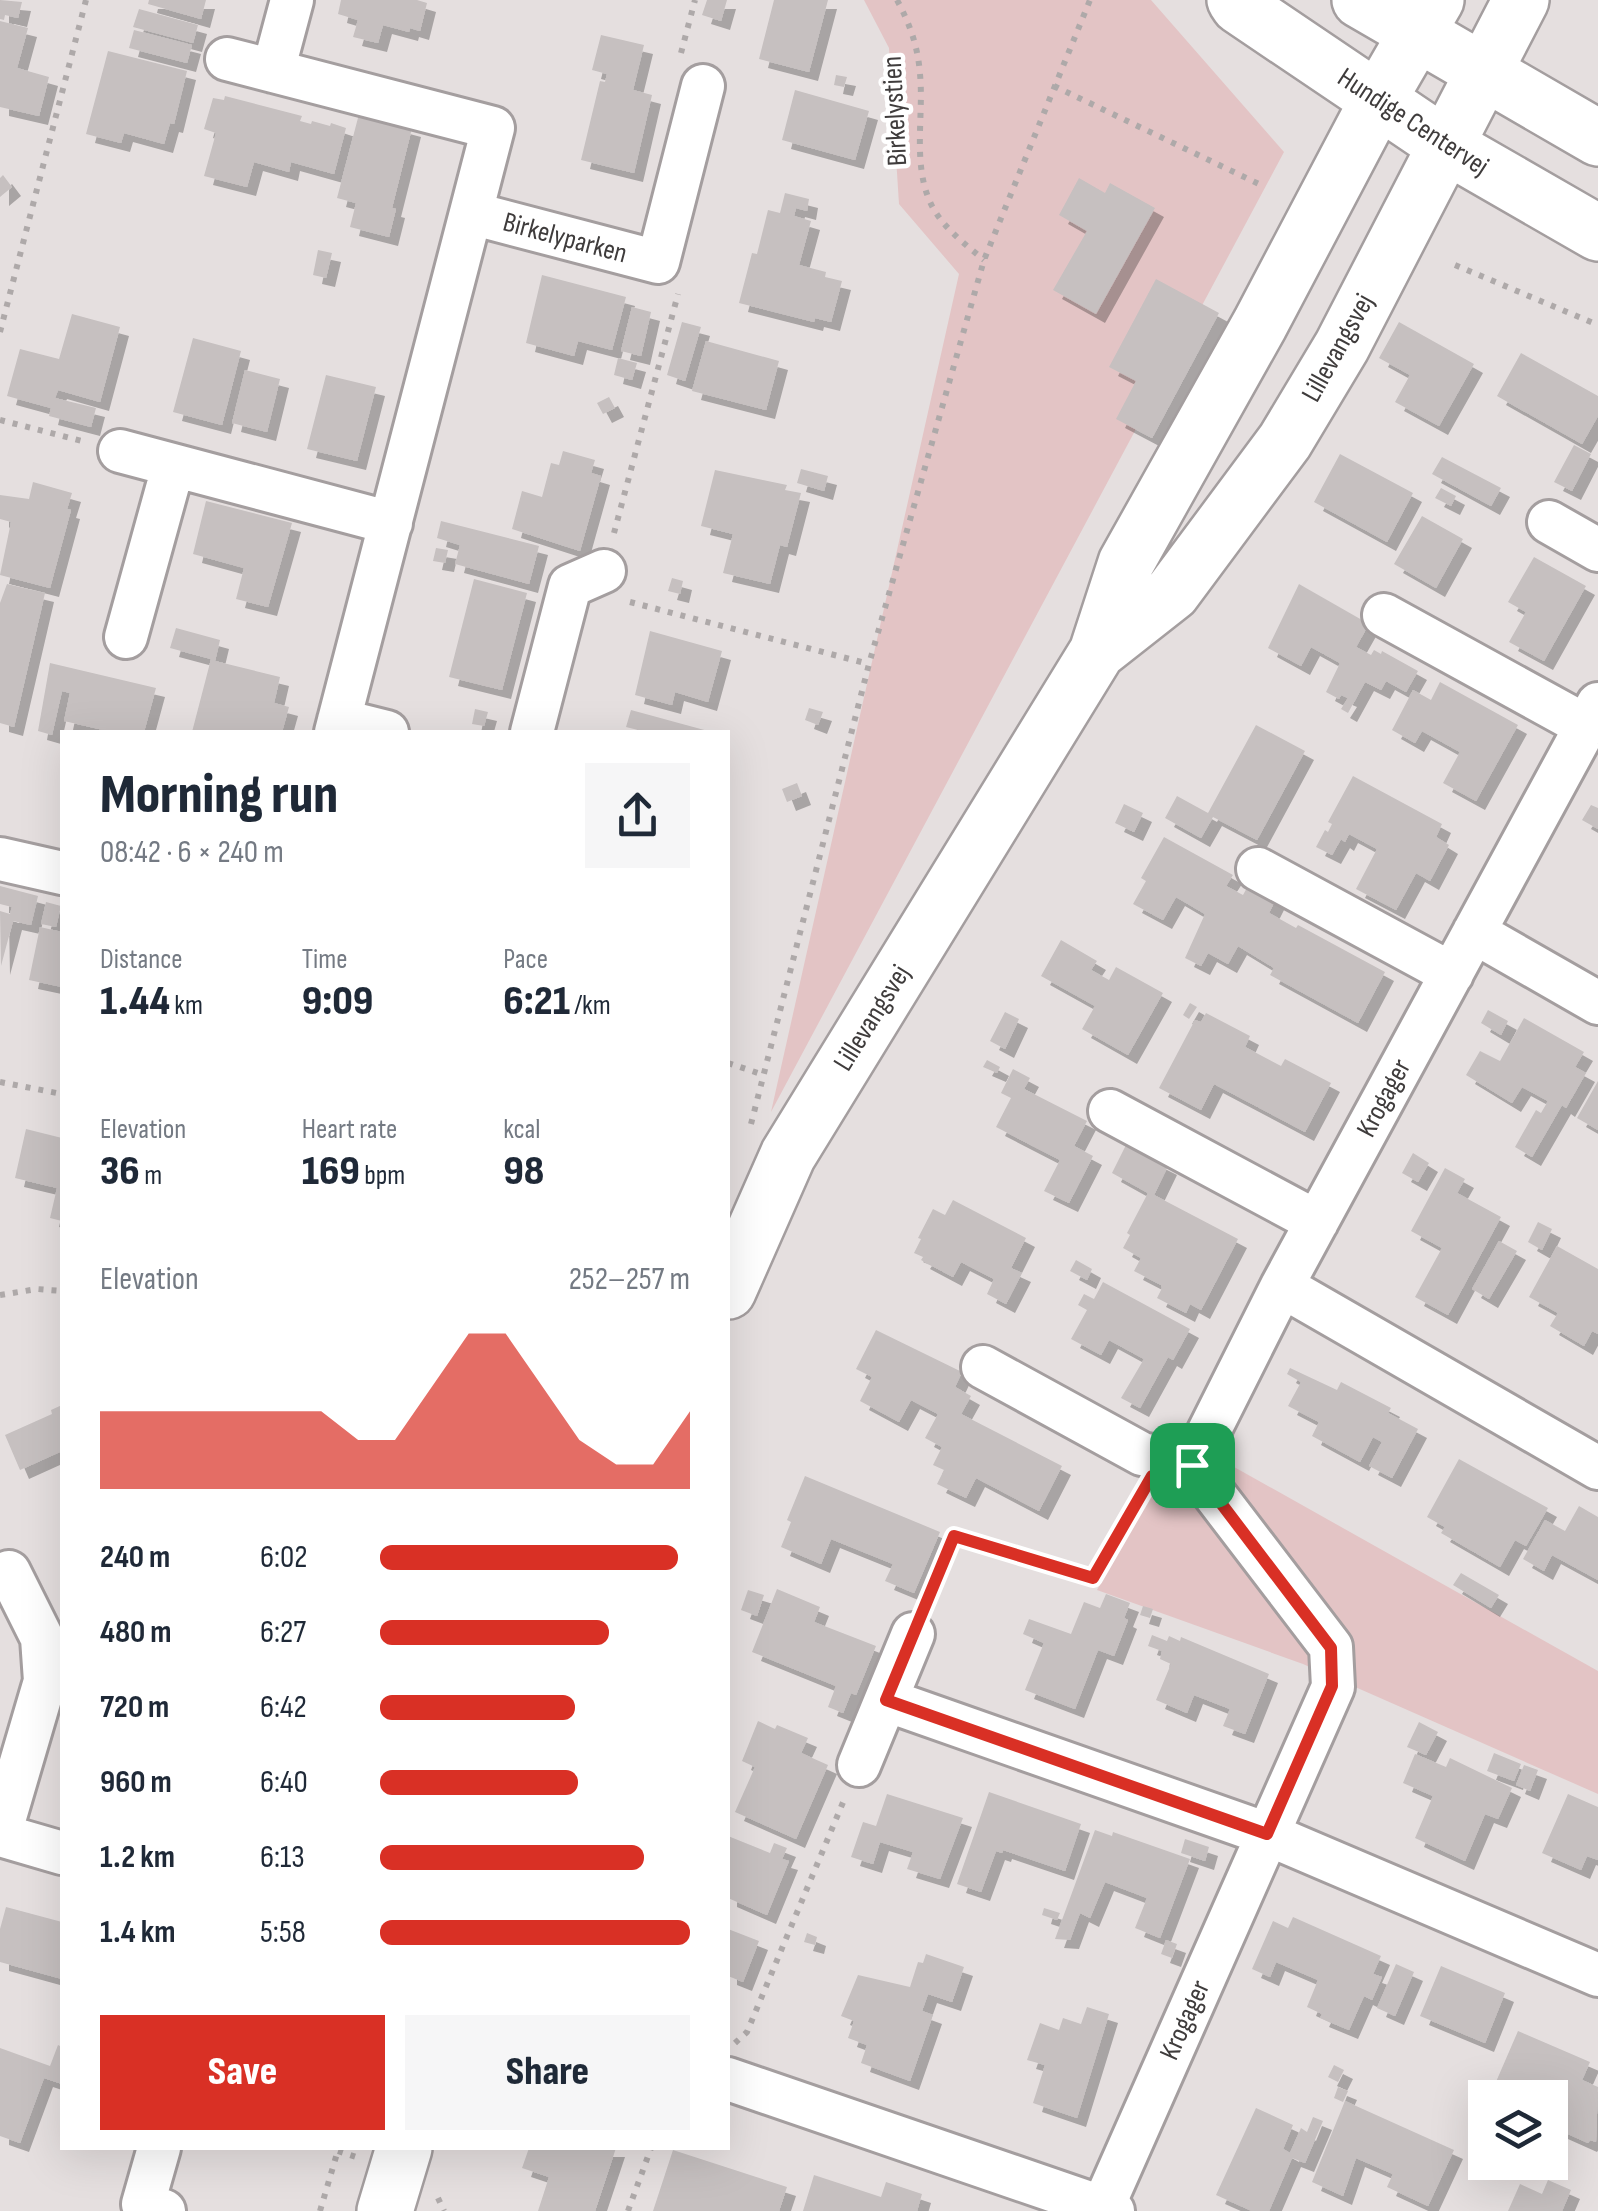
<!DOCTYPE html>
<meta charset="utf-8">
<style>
body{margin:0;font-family:"Sofia Sans Condensed",sans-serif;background:#f6f6f7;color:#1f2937;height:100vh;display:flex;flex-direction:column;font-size:38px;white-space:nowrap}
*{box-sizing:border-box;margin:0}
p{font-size:32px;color:#747a83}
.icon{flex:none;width:55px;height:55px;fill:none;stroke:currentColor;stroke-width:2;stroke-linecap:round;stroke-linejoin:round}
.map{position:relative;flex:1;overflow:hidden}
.panel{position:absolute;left:60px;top:730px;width:670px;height:1420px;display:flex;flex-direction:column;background:#fff;border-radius:0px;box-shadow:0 10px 40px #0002}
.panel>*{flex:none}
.controls{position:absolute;left:1468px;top:2080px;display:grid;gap:20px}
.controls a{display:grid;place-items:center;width:100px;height:100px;border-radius:0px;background:#fff;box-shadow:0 10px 40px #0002;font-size:50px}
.pin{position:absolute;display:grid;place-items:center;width:85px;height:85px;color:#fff;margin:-42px;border-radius:20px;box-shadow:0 5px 15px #0006}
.round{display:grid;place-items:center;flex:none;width:105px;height:105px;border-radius:0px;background:#f6f6f7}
.headline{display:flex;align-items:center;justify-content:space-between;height:170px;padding:0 40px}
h1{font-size:55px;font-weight:800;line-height:75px}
.stats{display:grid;grid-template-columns:repeat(3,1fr);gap:15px;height:170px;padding:10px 40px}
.stats div{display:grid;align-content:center}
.stats b{font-size:42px;font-weight:800}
.stats small{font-size:28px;font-weight:400}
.stats p{font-size:28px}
.chart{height:280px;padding:20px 40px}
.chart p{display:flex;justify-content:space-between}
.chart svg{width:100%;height:180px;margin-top:10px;fill:#d93025;opacity:.7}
.action{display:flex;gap:20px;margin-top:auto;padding:20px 40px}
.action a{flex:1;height:115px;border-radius:0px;background:#d93025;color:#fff;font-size:40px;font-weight:800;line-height:115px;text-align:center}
.action a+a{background:#f6f6f7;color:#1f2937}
ul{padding:0 40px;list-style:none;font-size:32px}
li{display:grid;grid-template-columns:160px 120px 1fr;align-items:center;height:75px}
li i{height:25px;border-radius:12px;background:#d93025}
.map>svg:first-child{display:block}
.green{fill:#e3c4c5}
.building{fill:#c6c0c0;filter:url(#shadow)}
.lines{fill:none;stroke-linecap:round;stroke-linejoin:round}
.street-casing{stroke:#a49e9f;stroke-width:48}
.secondary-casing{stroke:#a49e9f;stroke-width:60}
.path{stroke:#aea9a9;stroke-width:6;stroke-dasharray:5 8;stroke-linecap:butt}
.street{stroke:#fff;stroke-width:42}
.secondary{stroke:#fff;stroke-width:55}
.route-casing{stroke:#fff;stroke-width:20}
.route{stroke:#d93025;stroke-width:12}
.labels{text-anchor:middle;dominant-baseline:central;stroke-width:9;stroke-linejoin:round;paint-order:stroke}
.street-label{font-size:28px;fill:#3f3c3c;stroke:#fff}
</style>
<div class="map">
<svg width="1598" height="2211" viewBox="0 0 1598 2211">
<defs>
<filter id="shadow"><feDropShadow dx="9" dy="9" stdDeviation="0" flood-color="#0004"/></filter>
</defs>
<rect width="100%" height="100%" fill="#e5dfdf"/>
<!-- green -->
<path class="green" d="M864 0H1151L1284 152 771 1112 959 274 899 204 889 48Z
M1227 1463 1598 1671V1794L1303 1664 1097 1590 1155 1482Z"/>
<!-- building -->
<path class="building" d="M0 0 22 2 18 18 5 15 4 20 0 19Z
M149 0H206L201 19 148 4Z
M341 0H417L427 3 420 31 410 28 409 32 383 25 378 43 353 37 358 20 338 14Z
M707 0H727L721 21 702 15Z
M774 0H828L809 72 759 59Z
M139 9 198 25 193 43 133 27Z
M0 21 28 28 17 68 49 77 39 116 0 107Z
M134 30 192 45 187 63 129 48Z
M601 35 644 45 633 90 652 95 634 173 581 160 600 81 605 82 607 74 592 70Z
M108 51 187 71 174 124 170 123 164 144 124 133 121 143 86 134Z
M836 75 847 77 844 87 834 85Z
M795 90 869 111 855 160 782 140Z
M225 96 302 116 300 121 311 124 312 121 330 126 331 123 346 128 334 174 291 162 289 172 254 162 247 187 204 176 216 133 204 129 213 98 224 100Z
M359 114 412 128 392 208 396 209 389 237 350 227 356 203 337 198Z
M3 175 12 187 0 197V178Z
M1079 178 1105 193 1110 183 1155 208 1096 314 1053 290 1087 231 1059 215Z
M785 193 809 199 807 211 796 208 794 216 811 221 799 265 826 272 825 277 842 281 831 322 815 318 814 322 739 303 752 253 757 254 768 210 780 213Z
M318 250 332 253 326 278 313 275Z
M542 275 626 297 612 350 578 341 574 356 526 343Z
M1156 279 1219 313 1152 438 1116 419 1136 381 1109 367Z
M632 307 651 312 641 356 621 351Z
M72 314 120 327 100 402 58 390 55 398 96 408 91 427 49 416 51 408 7 396 20 349 59 359Z
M682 322 701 327 685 381 667 375Z
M1399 322 1474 364 1439 426 1395 402 1410 375 1379 358Z
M193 338 241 351 222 425 173 412Z
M706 341 779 361 766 410 692 391Z
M1521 353 1598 396V416L1582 444 1497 396Z
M618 358 637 363 632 380 614 375Z
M245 370 280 379 267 432 232 423Z
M326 375 376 387 357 461 307 449Z
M609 397 615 408 603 414 597 403Z
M1574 445 1591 454 1572 491 1554 482Z
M563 451 595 460 591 473 601 476 580 551 512 529 522 491 542 497 551 463 559 465Z
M1340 454 1413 493 1387 542 1314 502Z
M1442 457 1501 488 1491 506 1432 474Z
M801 469 828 476 824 491 797 483Z
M715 470 787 485 785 490 801 493 787 547 780 545 770 584 723 573 733 534 701 526Z
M33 482 72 493 67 509 71 510 50 588 0 575 11 522 0 519V495L29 499Z
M1441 488 1456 496 1451 506 1435 498Z
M206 501 292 523 268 607 236 599 244 568 193 554Z
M1422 516 1463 539 1436 588 1394 564Z
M441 521 539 546 529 584 455 564 460 545 437 538Z
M436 548 448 550 445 563 433 561Z
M1534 557 1586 586 1544 661 1509 642 1526 612 1508 602Z
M672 578 683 581 680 594 668 591Z
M474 579 527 593 502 690 449 677Z
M7 584 45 593 14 727 0 723V603Z
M1299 584 1369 624 1356 647 1371 655 1374 650 1381 654 1382 651 1418 671 1406 692 1386 681 1381 690 1365 682 1348 713 1341 709 1348 698 1341 695 1339 699 1326 692 1340 663 1311 647 1301 666 1268 648Z
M176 628 220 640 215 661 280 677 274 703 289 707 282 732H192L211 659 170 648Z
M650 631 722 651 708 702 675 692 672 705 635 695Z
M50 663 156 688 144 732H112L64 721 70 693 62 691 52 735 38 731Z
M1440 682 1518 725 1476 801 1443 783 1460 752 1422 731 1415 743 1392 730 1413 690 1431 700Z
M809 708 823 712 818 725 805 720Z
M475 709 488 712 484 726 472 724Z
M631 710 708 731V732H646L626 727Z
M1256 725 1305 751 1257 840 1213 817 1201 838 1165 818 1177 796 1208 813Z
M1353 776 1442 824 1436 837 1449 845 1430 881 1416 873 1396 910 1356 889 1377 849 1349 834 1345 842 1341 839 1332 855 1316 847 1325 830 1328 832 1332 824 1328 822Z
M797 783 802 796 787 802 782 789Z
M1124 804 1143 813 1134 832 1115 823Z
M1591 805 1598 808V829L1582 820Z
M1164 837 1233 875 1226 886 1243 895 1249 884 1276 899 1269 913 1296 928 1298 925 1385 972 1358 1023 1270 975 1274 968 1238 946 1228 964 1208 953 1201 966 1185 958 1205 914 1176 897 1163 920 1133 904 1146 881 1141 878Z
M0 886 38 896 31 925 13 921 1 966 0 911 10 914 12 907 0 904Z
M46 902 61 906 56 927 41 924Z
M40 927 62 932V987L29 980Z
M1061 940 1097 961 1091 970 1109 980 1116 967 1163 993 1128 1055 1082 1029 1095 1006 1041 976Z
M1190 1003 1197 1007 1189 1019 1183 1015Z
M1488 1010 1508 1021 1501 1035 1481 1023Z
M1005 1012 1019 1019 1005 1049 990 1041Z
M1206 1013 1250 1036 1245 1047 1281 1066 1285 1059 1331 1083 1305 1132 1214 1084 1201 1110 1159 1088 1195 1020 1201 1022Z
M1524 1018 1584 1052 1575 1067 1586 1073 1566 1108 1562 1105 1532 1157 1515 1147 1536 1110 1541 1113 1548 1101 1522 1087 1512 1103 1466 1075 1480 1051 1500 1061Z
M987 1060 1000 1067 997 1073 983 1067Z
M1013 1069 1030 1078 1024 1089 1087 1121 1074 1146 1093 1156 1069 1203 1044 1191 1060 1160 996 1127 1011 1098 1001 1093Z
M1598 1081V1130L1577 1118Z
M26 1129 62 1138V1221L50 1218 57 1188 15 1178Z
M1126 1145 1168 1166 1154 1195 1238 1239 1201 1310 1190 1304 1186 1313 1157 1298 1162 1288 1161 1285 1134 1271 1141 1258 1123 1248 1130 1235 1127 1233 1148 1193 1112 1173Z
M1413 1153 1429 1163 1418 1182 1402 1173Z
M1445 1168 1465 1179 1457 1193 1501 1217 1448 1315 1415 1297 1442 1248 1411 1231Z
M953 1200 1026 1238 1011 1268 1022 1273 1006 1304 987 1294 994 1279 961 1262 953 1277 921 1260 923 1257 914 1253 921 1239 918 1238 933 1209 945 1215Z
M1538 1222 1552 1229 1542 1250 1528 1242Z
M1499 1241 1517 1251 1489 1299 1472 1289Z
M1557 1246 1598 1269V1334L1592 1331 1584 1346 1550 1326 1558 1313 1529 1297Z
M1076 1260 1092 1269 1087 1280 1070 1271Z
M1103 1282 1190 1329 1173 1360 1168 1357 1140 1408 1121 1398 1144 1359 1109 1340 1101 1355 1071 1339 1087 1310 1078 1305 1084 1294 1094 1299Z
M876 1330 962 1372 955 1387 971 1396 961 1414 1062 1466 1039 1511 976 1478 966 1498 937 1484 944 1470 933 1465 942 1447 925 1438 938 1414 911 1400 899 1422 860 1401 872 1377 856 1369Z
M1290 1368 1337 1390 1341 1382 1391 1408 1388 1413 1418 1429 1392 1478 1369 1466 1382 1442 1373 1437 1360 1462 1312 1436 1319 1422 1288 1406 1301 1382 1287 1374Z
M62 1405V1451L20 1470 5 1435 52 1414 51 1410Z
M1459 1459 1548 1508 1526 1546 1515 1540 1500 1567 1441 1533 1445 1527 1427 1517Z
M805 1476 940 1532 914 1593 885 1581 893 1564 831 1539 821 1564 781 1547 791 1522 787 1520Z
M1579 1506 1598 1517V1580L1552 1555 1544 1571 1523 1559 1545 1520 1565 1531Z
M1461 1573 1499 1595 1491 1608 1453 1585Z
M777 1589 820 1607 814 1622 876 1646 856 1695 851 1693 843 1713 828 1707 836 1686 752 1652Z
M748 1590 764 1595 757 1616 741 1610Z
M1106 1594 1130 1603 1124 1618 1128 1620 1114 1656 1098 1650 1075 1709 1025 1690 1044 1643 1023 1634 1029 1619 1071 1634 1084 1602 1100 1608Z
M1143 1606 1153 1609 1150 1618 1140 1615Z
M1152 1635 1167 1641 1169 1636 1180 1641 1181 1637 1269 1674 1245 1734 1223 1726 1230 1709 1194 1695 1187 1713 1156 1700 1171 1664 1160 1659 1162 1651 1148 1646Z
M758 1721 775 1729 777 1725 808 1738 801 1753 828 1765 796 1839 735 1812 755 1767 742 1761Z
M1419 1722 1438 1732 1426 1755 1407 1747Z
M1494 1753 1521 1764 1514 1781 1487 1771Z
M1415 1754 1446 1767 1450 1758 1512 1788 1498 1819 1485 1814 1465 1861 1415 1838 1433 1796 1403 1783Z
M1524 1765 1538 1770 1530 1791 1516 1785Z
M989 1792 1081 1824 1065 1871 1003 1850 1002 1853 996 1851 981 1892 957 1884Z
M887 1794 963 1818 940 1879 907 1869 913 1852 880 1842 873 1864 851 1857 863 1822 876 1826Z
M1568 1794 1598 1807V1860L1587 1856 1581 1870 1542 1853Z
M1095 1830 1112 1836 1113 1832 1190 1859 1160 1938 1135 1928 1147 1898 1105 1882 1090 1918 1080 1913 1070 1940 1055 1939Z
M728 1836 770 1853 774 1843 787 1848 782 1859 789 1861 767 1915 728 1898Z
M1185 1839 1209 1847 1205 1861 1181 1853Z
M6 1907 62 1922V1979L0 1962V1929Z
M1044 1908 1060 1913 1057 1920 1042 1915Z
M1293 1917 1381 1956 1373 1974 1382 1977 1372 2000 1364 1996 1349 2030 1320 2018 1322 2014 1307 2007 1318 1980 1276 1962 1270 1977 1252 1969 1273 1921 1288 1928Z
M728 1929 759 1941 743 1982 728 1976Z
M807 1933 817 1937 815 1945 804 1942Z
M1166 1940 1177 1944 1172 1958 1161 1954Z
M926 1954 964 1967 952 2002 928 1994 922 2011 933 2015 910 2081 861 2063 867 2045 848 2038 854 2021 841 2016 858 1975 910 1987 918 1962 923 1963Z
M1396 1964 1414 1972 1395 2016 1377 2008Z
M1441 1966 1505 1993 1485 2043 1420 2016Z
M1087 2007 1109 2014 1077 2118 1033 2103 1045 2065 1027 2060 1040 2023 1059 2030 1063 2018 1081 2024Z
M1518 2031 1590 2062 1582 2080 1598 2087 1596 2142 1590 2140 1588 2143 1550 2126V2098H1535L1538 2092 1527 2088 1523 2098H1489Z
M58 2045 62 2047V2084L44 2078 20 2143 0 2136V2048L50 2066Z
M1334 2065 1344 2070 1338 2082 1328 2077Z
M1338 2087 1348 2091 1343 2102 1334 2098Z
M1345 2101 1454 2150 1428 2206 1387 2187 1393 2174 1356 2158 1343 2196 1312 2182Z
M1256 2108 1293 2125 1283 2149 1290 2153 1301 2128 1307 2132 1313 2117 1323 2121 1305 2163 1292 2158 1269 2211H1252L1216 2195Z
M529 2148H616L595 2211H538L549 2177 522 2168Z
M673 2150 787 2187 779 2211H653Z
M814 2175 881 2197 886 2182 922 2194 917 2211H803Z
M1548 2180 1571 2190 1562 2211H1508L1520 2184 1542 2194Z"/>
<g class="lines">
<defs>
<path id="street" d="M227 59 493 128 336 732
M273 71 292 0
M471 213 658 262 703 86
M120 451 391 523
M1549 522 1598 550
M1384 615 1586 726
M126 637 173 467
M339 720 387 732
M532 732 570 586 604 571
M0 859 62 873
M1258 869 1452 974
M1474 932 1598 1003
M1110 1111 1317 1222
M1282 1286 1598 1468
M983 1367 1142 1454 1192 1465
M0 1576 9 1572 42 1638 45 1681 0 1834
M886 1700 1267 1834 1598 1975
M859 1765 913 1634
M0 1835 62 1853
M728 2079 1113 2211
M159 2148 143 2204 164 2211
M1101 2211 1333 1687 1331 1647 1192 1465 1282 1286 1598 704"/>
<path id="secondary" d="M1235 0 1239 6 1445 145 1598 233
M1360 0 1598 138
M1097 652 1172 593 1285 441 1342 346 1521 0
M728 1291 788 1155 1097 652 1126 563 1260 324 1378 100 1436 0
M385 2211 404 2148"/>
</defs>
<!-- street casing -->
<use href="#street" class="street-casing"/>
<!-- secondary casing -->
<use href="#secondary" class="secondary-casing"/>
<!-- path -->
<path class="path" d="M897 0C910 24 918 47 920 74 924 116 912 164 931 204 942 227 965 244 984 260
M681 53 695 0
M1054 86 1261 185
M1455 265 1598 325
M0 332 86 0
M0 420 86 442
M614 533 678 294
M630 602 869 664
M728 1063 764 1075
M0 1082 62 1094
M751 1124 869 664 984 260 1090 0
M0 1295 37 1289 62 1291
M927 1601 954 1536 1093 1578 1141 1494
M735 2043 747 2032 844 1800
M338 2151 356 2157
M438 2198 444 2211
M320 2211 338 2150
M628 2211 651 2148"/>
<!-- street -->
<use href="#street" class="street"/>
<!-- secondary -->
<use href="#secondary" class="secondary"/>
</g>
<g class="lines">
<defs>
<path id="route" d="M1192 1465 1331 1648 1332 1686 1267 1834 886 1700 954 1536 1093 1578 1152 1476Z"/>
</defs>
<!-- route casing -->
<use href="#route" class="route-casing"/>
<!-- route -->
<use href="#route" class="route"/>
</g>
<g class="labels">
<!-- street labels -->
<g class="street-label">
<text transform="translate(895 111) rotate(-93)">Birkelystien</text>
<text transform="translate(1413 122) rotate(33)">Hundige Centervej</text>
<text transform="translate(565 238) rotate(15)">Birkelyparken</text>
<text transform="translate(1338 348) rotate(-61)">Lillevangsvej</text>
<text transform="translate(872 1018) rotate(-58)">Lillevangsvej</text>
<text transform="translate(1384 1098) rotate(-62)">Krogager</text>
<text transform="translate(1185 2020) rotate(-66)">Krogager</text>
</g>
</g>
</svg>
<div class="controls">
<a><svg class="icon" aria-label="layers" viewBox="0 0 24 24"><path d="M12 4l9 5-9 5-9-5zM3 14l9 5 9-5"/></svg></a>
</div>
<div class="pin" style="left:1192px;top:1465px;background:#1e9e55"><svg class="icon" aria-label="arrive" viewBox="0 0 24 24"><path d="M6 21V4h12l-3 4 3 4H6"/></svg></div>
<section class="panel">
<div class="headline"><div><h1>Morning run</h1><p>08:42 · 6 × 240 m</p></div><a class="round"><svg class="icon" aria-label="share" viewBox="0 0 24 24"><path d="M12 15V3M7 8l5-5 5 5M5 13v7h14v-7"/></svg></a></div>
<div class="stats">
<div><p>Distance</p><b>1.44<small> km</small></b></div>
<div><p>Time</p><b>9:09</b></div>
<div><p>Pace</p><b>6:21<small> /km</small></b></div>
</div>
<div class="stats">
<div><p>Elevation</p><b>36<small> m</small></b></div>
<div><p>Heart rate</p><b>169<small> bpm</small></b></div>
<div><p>kcal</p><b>98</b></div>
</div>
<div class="chart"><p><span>Elevation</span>252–257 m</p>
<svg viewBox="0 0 160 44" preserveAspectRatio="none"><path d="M0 44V25L10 25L20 25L30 25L40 25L50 25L60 25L70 32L80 32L90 19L100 6L110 6L120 19L130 32L140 38L150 38L160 25V44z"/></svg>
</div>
<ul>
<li><b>240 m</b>6:02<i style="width:96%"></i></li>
<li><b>480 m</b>6:27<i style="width:74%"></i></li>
<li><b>720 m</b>6:42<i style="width:63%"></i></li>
<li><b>960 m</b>6:40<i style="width:64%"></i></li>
<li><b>1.2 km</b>6:13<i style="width:85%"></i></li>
<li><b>1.4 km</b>5:58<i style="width:100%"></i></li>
</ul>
<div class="action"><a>Save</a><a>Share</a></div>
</section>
</div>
